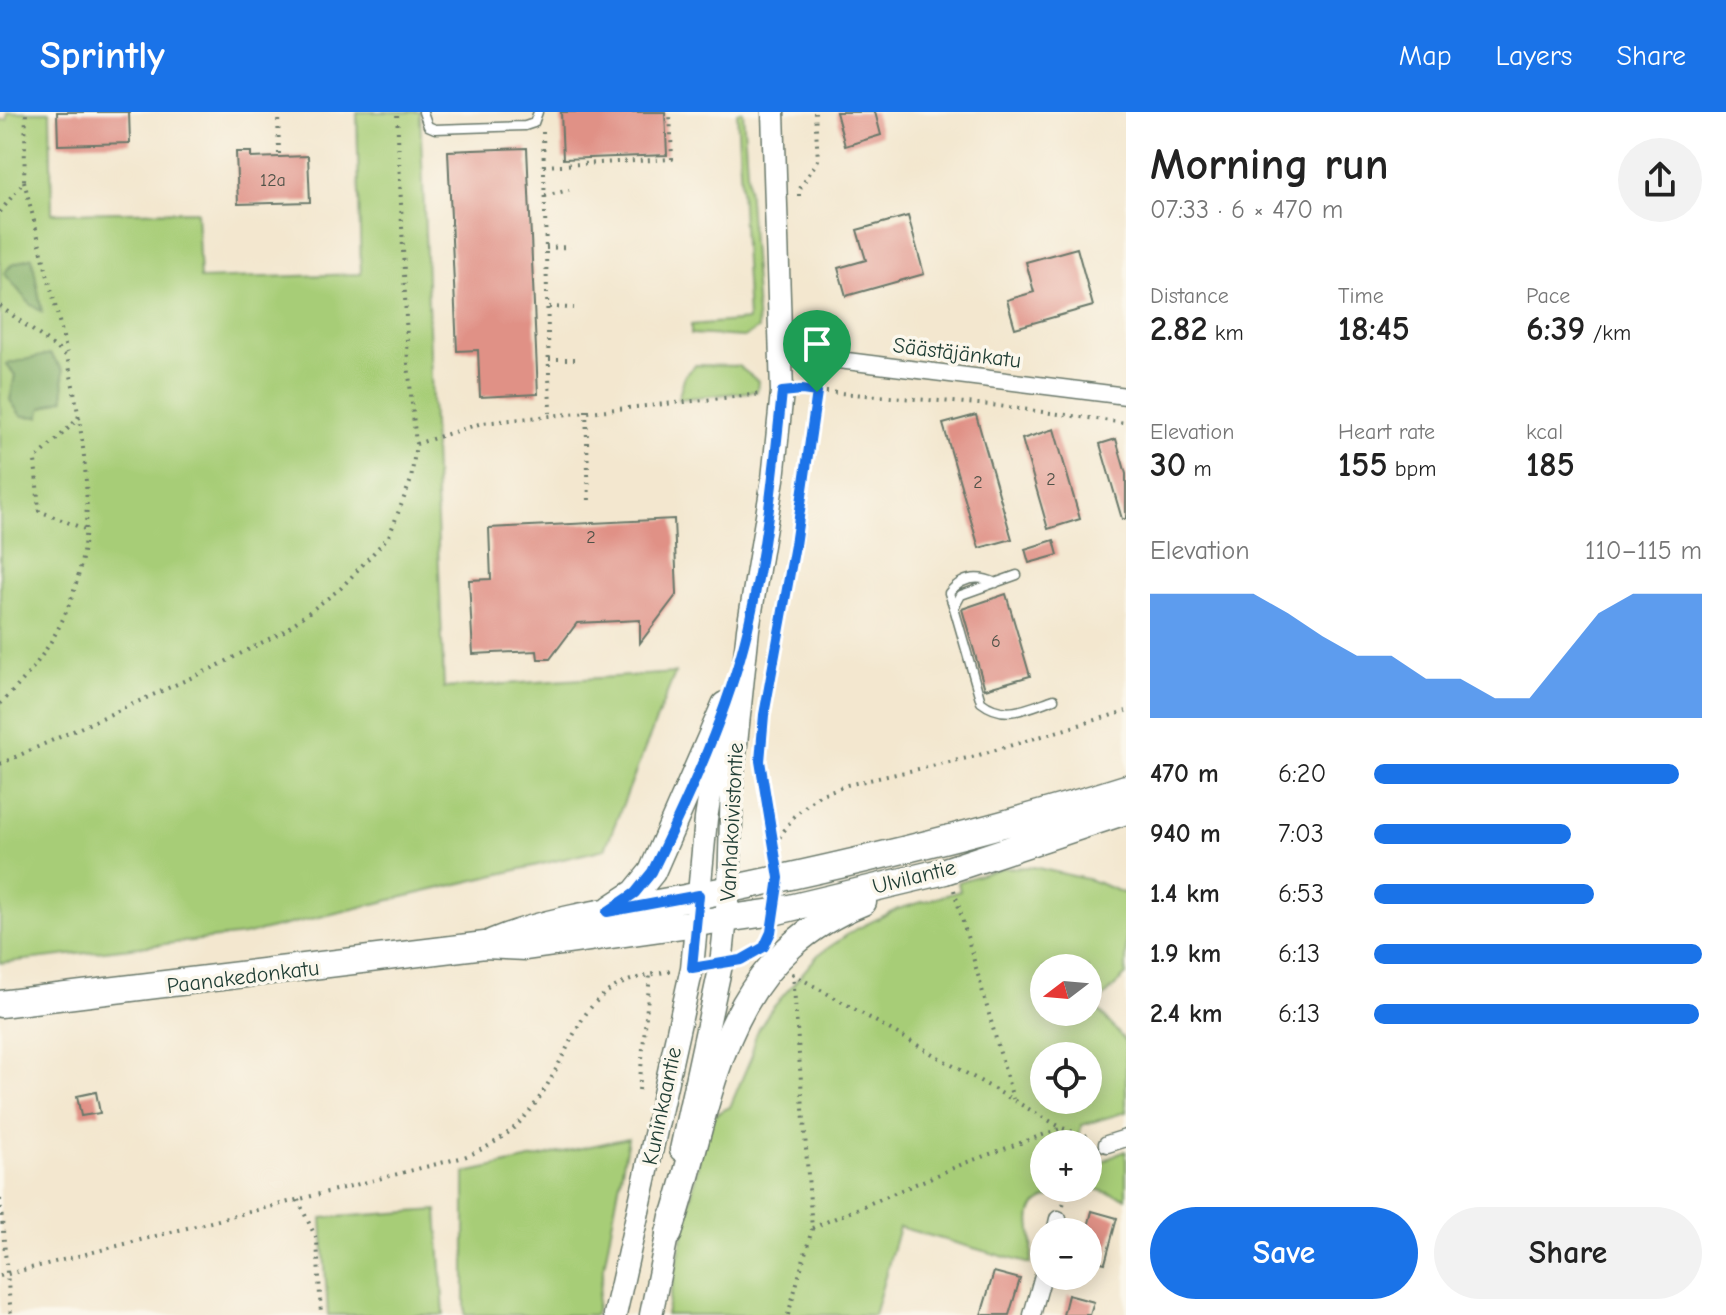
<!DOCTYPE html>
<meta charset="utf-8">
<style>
body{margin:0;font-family:"Comic Neue",sans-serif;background:#f2f2f2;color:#222;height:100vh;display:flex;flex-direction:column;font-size:30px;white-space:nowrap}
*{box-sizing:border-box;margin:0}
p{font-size:26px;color:#767676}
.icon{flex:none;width:44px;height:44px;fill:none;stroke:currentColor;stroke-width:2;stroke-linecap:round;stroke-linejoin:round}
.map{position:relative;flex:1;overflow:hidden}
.sheet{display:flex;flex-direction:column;background:#fff;width:600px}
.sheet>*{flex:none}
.needle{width:52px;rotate:254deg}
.controls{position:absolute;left:1030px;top:842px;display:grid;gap:16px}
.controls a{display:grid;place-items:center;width:72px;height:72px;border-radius:50%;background:#fff;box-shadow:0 4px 20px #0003;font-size:40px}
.pin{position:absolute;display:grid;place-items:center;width:68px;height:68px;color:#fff;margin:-82px -34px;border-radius:50% 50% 50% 0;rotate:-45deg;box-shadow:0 0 8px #0007}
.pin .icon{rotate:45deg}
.round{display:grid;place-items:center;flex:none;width:84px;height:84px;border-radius:42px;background:#f2f2f2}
.overview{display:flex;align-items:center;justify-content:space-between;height:136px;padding:0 24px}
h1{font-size:44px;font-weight:700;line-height:60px}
.figures{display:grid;grid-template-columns:repeat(3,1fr);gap:12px;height:136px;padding:8px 24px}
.figures div{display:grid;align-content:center}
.figures b{font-size:34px;font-weight:700}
.figures small{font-size:22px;font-weight:400}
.figures p{font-size:22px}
.chart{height:224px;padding:16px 24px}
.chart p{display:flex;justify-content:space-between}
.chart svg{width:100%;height:144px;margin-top:8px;fill:#1a73e8;opacity:.7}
.primary-button{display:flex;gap:16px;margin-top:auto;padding:16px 24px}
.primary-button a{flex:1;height:92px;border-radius:48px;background:#1a73e8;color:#fff;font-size:32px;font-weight:700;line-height:92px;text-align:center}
.primary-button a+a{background:#f2f2f2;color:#222}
ul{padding:0 24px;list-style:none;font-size:26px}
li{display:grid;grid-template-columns:128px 96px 1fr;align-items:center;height:60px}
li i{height:20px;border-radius:10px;background:#1a73e8}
header{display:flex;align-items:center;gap:48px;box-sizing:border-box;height:112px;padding:0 40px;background:#1a73e8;color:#fff}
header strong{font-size:38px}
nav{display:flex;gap:44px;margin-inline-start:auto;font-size:28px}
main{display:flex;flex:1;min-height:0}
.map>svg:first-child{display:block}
.green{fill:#a7cd77;stroke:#638556;stroke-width:2;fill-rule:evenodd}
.forest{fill:#85b068;stroke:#52764e;stroke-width:2}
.building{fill:#e09186}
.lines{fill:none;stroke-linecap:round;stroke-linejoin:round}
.lane-casing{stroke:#69786a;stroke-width:11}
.street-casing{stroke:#69786a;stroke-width:19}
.secondary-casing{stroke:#69786a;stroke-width:25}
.primary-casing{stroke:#69786a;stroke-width:29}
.path{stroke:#69786a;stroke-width:4;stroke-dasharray:2 6;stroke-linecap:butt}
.lane{stroke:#fff;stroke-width:8}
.street{stroke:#fff;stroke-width:16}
.secondary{stroke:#fff;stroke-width:22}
.primary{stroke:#fff;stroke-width:26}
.route-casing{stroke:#fff;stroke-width:16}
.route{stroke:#1a73e8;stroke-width:10}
.labels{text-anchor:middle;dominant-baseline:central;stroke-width:7;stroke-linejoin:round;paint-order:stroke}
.number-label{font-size:18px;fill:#4f5248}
.street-label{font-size:22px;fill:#1f3d34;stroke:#fbf7ec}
</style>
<header>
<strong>Sprintly</strong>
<nav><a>Map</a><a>Layers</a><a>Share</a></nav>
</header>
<main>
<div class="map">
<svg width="1126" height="1203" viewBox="0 0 1126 1203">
<rect width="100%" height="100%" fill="#fbf7ec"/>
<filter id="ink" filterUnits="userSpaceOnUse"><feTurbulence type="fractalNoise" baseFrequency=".0125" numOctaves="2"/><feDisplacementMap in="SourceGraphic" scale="16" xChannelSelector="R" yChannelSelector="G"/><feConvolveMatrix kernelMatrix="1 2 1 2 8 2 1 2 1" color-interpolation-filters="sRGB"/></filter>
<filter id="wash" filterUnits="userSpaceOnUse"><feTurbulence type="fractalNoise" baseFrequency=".006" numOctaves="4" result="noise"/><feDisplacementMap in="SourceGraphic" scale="32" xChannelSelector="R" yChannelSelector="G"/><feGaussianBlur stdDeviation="1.8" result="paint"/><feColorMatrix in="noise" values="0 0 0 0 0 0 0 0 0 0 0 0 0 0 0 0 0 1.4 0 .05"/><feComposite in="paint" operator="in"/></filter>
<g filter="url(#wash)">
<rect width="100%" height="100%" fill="#f3e7cf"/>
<!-- green -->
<path class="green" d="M7 0H50L52 101 197 99 200 167 361 162 357 0H420L444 576 675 561 605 737 244 823 0 851V8H7Z
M737 0H743L758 217 744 225 691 222V213L748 208Z
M695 253 738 254 758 269 757 279 678 287 685 263Z
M1033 755 1091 768 1126 782V863L1095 894 1126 930V1000L1082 1013 1076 1032H1044V1076H1061L1059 1083C1011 1092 1040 1119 1030 1152L899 1115 874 1203H666L701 1037 714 1003 730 995 752 943 754 925 770 899 818 843 854 818 898 797 960 779 958 770 1001 756ZM1044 856H1088V900H1044ZM1044 944H1088V988H1044Z
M628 1026 595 1203H465V1061Z
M1126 1039V1086L1088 1075C1090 1053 1107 1046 1126 1039Z
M437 1098 444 1203H328L322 1106Z"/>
<!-- forest -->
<path class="forest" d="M32 145 42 200 30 192 4 161 12 152Z
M50 242 63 258 64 287 42 296 39 305 21 304 10 288 15 263 6 252Z"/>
<g id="blocks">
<!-- building -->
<path class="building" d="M57 0H129L130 31 58 33Z
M561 0H665L667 43 563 47Z
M836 0H875L881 23 845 34Z
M527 36 538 282 480 285 478 238 457 239 448 39Z
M236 40H251V46L308 44 310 90 238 92Z
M908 104 924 162 846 184 838 156 866 148 857 118Z
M1077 136 1093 194 1015 216 1007 188 1034 180 1026 150Z
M976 303 1012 427 979 436 943 312Z
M1054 317 1080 407 1048 417 1022 327Z
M1116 327 1126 362V407H1122L1100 332Z
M674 407 677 482 640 531V508L577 511 550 547H538L537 539 473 542 469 468 491 467 489 416Z
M1054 428 1058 443 1029 451 1025 437Z
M1006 482 1030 564 985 577 962 497Z
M96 980 100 1001 81 1004 77 984Z
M1092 1099 1117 1106 1105 1151 1088 1147V1115Z
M994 1160 1020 1167 1009 1203H981Z
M1068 1183 1094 1190 1090 1203H1063Z"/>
</g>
</g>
<g filter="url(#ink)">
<use href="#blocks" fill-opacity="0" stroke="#69786a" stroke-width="2"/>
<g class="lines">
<defs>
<path id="lane" d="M423 0 428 14 435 17 525 14 534 11 538 0
M1017 463 961 483 954 496 981 590C1005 609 1028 596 1054 587
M954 496 949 481C962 465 978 463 996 471"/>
<path id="street" d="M783 241 1126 284
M1107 1032 1126 1026
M1055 1120 1058 1107
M1032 1203 1044 1160"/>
<path id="secondary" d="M681 1038 721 853 729 777 732 670 748 517 773 367 782 280 773 0
M615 1203 692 856 706 707 720 618
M651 1203 671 1104"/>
<path id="primary" d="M612 796 635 781 652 760 725 593
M493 830C559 803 631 797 701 783 844 754 987 720 1126 676
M0 892 485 833 526 835 773 800 945 759 1126 699
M669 1121C713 992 714 850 863 790"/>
</defs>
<!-- lane casing -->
<use href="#lane" class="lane-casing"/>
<!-- street casing -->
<use href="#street" class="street-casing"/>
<!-- secondary casing -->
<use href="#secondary" class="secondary-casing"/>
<!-- primary casing -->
<use href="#primary" class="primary-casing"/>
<!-- path -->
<path class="path" d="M278 0 279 42
M543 20 550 301
M544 54 672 47 670 0
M24 69 67 241
M545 84 569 78
M799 84V78L818 48 815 0
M0 100 24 69 26 0
M546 136 570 135
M0 194 67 244C95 378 108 489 0 592
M549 195 574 196
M549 247H575
M802 278 991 293 1126 311
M586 298 589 390
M80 305 35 348 39 399 87 418
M416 332 482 311 762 282
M0 652 217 554 284 519 341 476 389 424 411 368 416 332 408 252 397 0
M775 732 794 704 819 683 847 673 972 645 1126 599
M776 747 760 649 764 603 795 433 817 262
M954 778 1013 987
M639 978 650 863
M1082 1032 1085 1024
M0 1087 11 1203
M298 1088 317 1128 321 1203
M1063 1093 1068 1076
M812 1116 965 1051 1062 1016
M0 1164 464 1045C522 1023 540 989 567 936 577 915 587 895 606 881 624 867 648 863 670 859
M788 1203 812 1117 793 862 1062 1016 1085 1024 1093 1021"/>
<!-- lane -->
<use href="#lane" class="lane"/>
<!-- street -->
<use href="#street" class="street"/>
<!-- secondary -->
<use href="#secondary" class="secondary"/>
<!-- primary -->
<use href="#primary" class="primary"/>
</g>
</g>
<g class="lines" filter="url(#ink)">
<defs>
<path id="route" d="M802 278 817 280 795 433 764 603 760 649 779 766 771 820 764 835 741 848 692 856 699 783 607 800 635 781 652 760C690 682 728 600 748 516 766 438 774 359 782 280Z"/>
</defs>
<!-- route casing -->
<use href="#route" class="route-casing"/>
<!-- route -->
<use href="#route" class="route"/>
</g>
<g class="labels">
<!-- number labels -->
<g class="number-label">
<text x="273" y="68">12a</text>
<text x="1051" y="367">2</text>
<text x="978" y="370">2</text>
<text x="591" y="425">2</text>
<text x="996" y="529">6</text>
</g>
<!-- street labels -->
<g class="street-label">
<text transform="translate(957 241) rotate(7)">Säästäjänkatu</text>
<text transform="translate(732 710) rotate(-87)">Vanhakoivistontie</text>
<text transform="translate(914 765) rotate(-14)">Ulvilantie</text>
<text transform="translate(243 865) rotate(-7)">Paanakedonkatu</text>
<text transform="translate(662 994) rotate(-78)">Kuninkaantie</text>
</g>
</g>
</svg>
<div class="controls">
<a><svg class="needle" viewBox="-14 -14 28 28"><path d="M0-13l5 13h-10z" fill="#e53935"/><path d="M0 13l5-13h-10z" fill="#767676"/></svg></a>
<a><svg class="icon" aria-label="locate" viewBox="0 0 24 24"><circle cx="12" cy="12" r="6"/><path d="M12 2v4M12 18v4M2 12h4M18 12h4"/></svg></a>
<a>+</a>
<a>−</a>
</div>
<div class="pin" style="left:817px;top:280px;background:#1e9e55"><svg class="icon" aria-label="arrive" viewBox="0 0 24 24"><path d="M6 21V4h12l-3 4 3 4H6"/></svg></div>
</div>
<section class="sheet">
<div class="overview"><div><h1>Morning run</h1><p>07:33 · 6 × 470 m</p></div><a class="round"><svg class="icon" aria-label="share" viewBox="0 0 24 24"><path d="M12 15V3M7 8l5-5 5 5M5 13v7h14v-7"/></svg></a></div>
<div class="figures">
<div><p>Distance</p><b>2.82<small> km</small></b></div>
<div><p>Time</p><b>18:45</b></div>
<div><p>Pace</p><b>6:39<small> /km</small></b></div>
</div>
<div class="figures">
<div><p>Elevation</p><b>30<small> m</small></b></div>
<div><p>Heart rate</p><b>155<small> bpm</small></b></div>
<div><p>kcal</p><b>185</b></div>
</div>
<div class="chart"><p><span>Elevation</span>110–115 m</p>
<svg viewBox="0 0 160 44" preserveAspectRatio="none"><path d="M0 44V6L10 6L20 6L30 6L40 12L50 19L60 25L70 25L80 32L90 32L100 38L110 38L120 25L130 12L140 6L150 6L160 6V44z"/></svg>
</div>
<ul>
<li><b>470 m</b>6:20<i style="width:93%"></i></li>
<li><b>940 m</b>7:03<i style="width:60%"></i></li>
<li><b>1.4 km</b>6:53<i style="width:67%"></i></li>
<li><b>1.9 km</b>6:13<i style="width:100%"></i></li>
<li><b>2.4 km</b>6:13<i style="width:99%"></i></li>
</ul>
<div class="primary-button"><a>Save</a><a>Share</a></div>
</section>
</main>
